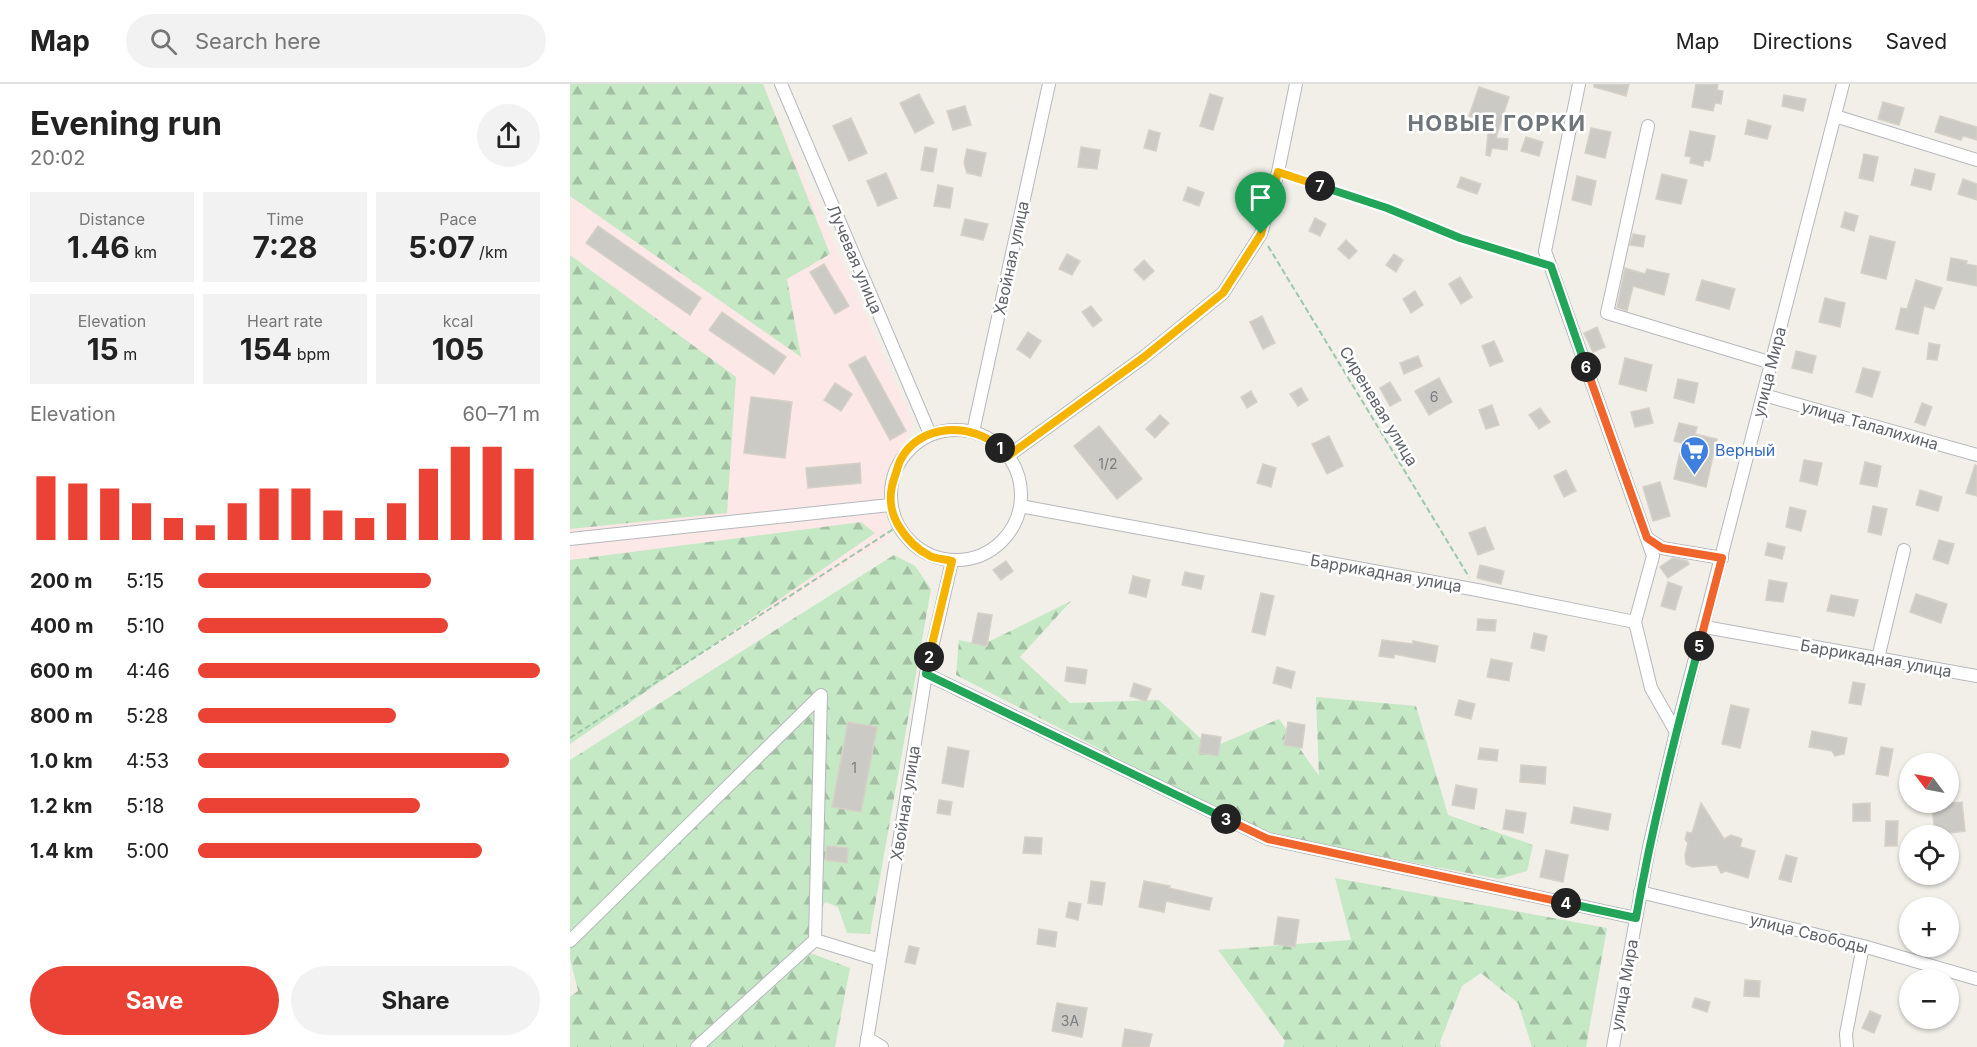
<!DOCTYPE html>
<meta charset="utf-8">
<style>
body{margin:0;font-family:Inter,sans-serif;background:#f2f2f2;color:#222;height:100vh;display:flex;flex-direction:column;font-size:22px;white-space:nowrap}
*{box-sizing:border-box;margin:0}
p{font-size:20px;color:#767676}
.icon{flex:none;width:33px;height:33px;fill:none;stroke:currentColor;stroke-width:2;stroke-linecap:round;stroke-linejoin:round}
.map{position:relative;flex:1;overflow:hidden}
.details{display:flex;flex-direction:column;background:#fff;width:570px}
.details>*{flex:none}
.needle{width:39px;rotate:302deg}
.buttons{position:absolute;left:1329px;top:669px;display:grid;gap:12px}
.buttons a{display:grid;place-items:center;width:60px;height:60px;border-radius:50%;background:#fff;box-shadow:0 2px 4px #0004;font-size:30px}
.pin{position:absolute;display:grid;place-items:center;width:51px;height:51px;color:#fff;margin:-62px -26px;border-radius:50% 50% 50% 0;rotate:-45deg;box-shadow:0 0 6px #0007}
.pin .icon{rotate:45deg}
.km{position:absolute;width:30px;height:30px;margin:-15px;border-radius:50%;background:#222;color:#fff;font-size:16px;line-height:30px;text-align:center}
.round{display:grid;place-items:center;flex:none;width:63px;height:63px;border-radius:32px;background:#f2f2f2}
.overview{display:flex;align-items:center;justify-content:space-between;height:102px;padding:0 30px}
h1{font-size:33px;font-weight:700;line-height:45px}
.metrics{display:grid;grid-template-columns:repeat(3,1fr);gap:9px;height:102px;padding:6px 30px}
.metrics div{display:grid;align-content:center;border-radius:0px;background:#f2f2f2;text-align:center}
.metrics b{font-size:30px;font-weight:700}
.metrics small{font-size:16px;font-weight:400}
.metrics p{font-size:16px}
.chart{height:168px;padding:12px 30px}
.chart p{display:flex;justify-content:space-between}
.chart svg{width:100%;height:108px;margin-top:6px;stroke:#ea4335;stroke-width:6}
.action{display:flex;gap:12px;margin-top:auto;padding:12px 30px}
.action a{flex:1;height:69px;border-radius:36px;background:#ea4335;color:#fff;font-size:24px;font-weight:700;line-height:69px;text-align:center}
.action a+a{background:#f2f2f2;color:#222}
ul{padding:0 30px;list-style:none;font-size:20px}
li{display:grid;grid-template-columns:96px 72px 1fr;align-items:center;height:45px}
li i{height:15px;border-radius:8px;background:#ea4335}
header{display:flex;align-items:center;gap:36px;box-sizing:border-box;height:84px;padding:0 30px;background:#fff;border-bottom:2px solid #e0e0e0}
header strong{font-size:28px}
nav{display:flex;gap:33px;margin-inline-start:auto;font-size:21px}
.search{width:420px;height:54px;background:#f2f2f2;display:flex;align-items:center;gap:15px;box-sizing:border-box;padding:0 21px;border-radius:33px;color:#767676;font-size:22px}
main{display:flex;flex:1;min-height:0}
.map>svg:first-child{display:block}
.medical{fill:#fce8e6}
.forest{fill:url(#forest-firs)}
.building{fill:#cccac5;stroke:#d6d1c6;stroke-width:1.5}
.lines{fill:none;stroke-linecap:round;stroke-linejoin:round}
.minor-casing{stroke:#b5b8bc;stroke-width:14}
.path{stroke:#9cc7a9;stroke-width:2;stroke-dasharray:6 3;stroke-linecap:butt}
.minor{stroke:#fff;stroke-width:12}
.split-1-casing{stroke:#fff;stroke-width:12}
.split-2-casing{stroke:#fff;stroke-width:12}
.split-3-casing{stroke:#fff;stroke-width:12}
.split-4-casing{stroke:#fff;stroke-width:12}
.split-5-casing{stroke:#fff;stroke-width:12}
.split-6-casing{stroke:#fff;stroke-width:12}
.split-7-casing{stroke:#fff;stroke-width:12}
.split-8-casing{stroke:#fff;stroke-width:12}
.split-1{stroke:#f5b400;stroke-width:8}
.split-2{stroke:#f5b400;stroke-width:8}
.split-3{stroke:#22a559;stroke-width:8}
.split-4{stroke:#f0652b;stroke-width:8}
.split-5{stroke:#22a559;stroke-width:8}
.split-6{stroke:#f0652b;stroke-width:8}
.split-7{stroke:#22a559;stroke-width:8}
.split-8{stroke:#f5b400;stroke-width:8}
.labels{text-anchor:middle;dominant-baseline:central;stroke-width:5;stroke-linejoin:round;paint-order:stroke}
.number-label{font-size:14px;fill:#7a7d7f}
.street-label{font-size:16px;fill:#5f6368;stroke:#fff}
.shop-label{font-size:16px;fill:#366cbe;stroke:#fff;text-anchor:start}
.district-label{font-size:22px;font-weight:bold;letter-spacing:1.5px;fill:#70757a;stroke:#fff}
</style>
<header>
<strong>Map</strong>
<div class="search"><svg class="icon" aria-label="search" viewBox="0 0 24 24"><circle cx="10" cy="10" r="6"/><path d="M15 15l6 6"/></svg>Search here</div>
<nav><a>Map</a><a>Directions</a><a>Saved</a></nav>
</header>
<main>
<section class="details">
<div class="overview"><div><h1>Evening run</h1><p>20:02</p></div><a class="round"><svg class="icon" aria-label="share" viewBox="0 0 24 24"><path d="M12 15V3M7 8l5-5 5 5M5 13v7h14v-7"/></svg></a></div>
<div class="metrics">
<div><p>Distance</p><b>1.46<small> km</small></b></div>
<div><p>Time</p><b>7:28</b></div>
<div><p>Pace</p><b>5:07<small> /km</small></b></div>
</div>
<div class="metrics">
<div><p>Elevation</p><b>15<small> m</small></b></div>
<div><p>Heart rate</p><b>154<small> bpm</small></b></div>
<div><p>kcal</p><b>105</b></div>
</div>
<div class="chart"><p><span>Elevation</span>60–71 m</p>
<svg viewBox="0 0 160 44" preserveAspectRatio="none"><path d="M5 44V18M15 44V21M25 44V23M35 44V29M45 44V35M55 44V38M65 44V29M75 44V23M85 44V23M95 44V32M105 44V35M115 44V29M125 44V15M135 44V6M145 44V6M155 44V15"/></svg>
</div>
<ul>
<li><b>200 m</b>5:15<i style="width:68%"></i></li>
<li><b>400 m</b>5:10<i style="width:73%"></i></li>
<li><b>600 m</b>4:46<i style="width:100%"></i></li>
<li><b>800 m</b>5:28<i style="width:58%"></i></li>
<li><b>1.0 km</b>4:53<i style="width:91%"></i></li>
<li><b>1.2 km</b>5:18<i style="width:65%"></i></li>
<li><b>1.4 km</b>5:00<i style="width:83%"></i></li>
</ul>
<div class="action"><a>Save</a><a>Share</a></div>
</section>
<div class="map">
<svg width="1407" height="963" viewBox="0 0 1407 963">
<defs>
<pattern id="forest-firs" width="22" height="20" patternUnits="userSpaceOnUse" patternTransform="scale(1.5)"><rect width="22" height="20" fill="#c5e8c5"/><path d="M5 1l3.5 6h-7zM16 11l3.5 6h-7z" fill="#a3c0a4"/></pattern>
</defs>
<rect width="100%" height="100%" fill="#f1efe8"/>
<!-- medical -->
<path class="medical" d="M0 0H193L344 340 326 372 314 408 320 454 0 648Z"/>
<!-- forest -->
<path class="forest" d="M0 0H193L260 170 217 195 231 273 0 112Z
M0 171 166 293 157 429 0 445Z
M291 438 305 449 0 660V476Z
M324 471 345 482 361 505 300 850 277 849 268 823 255 818 235 858 119 963H0V913L8 907 0 874V676Z
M501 517 450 573 500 619 589 616 641 664 709 635 749 692 746 613 846 622 878 731 963 761 957 787 929 795 695 750 386 591 389 556 412 561Z
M765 794 1037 844 1016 963H962L948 919 911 889 892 902 870 958 871 963H713L715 957 648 866 781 856Z
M235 867 280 884 265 963H129Z"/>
<!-- building -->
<path class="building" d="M1024 0H1059L1056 12 1024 3Z
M1126 0H1148L1147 6 1153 7 1151 20 1145 19 1143 27 1122 23Z
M909 3 939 13 926 54 938 55 937 66 922 64 920 72 916 71 919 38 899 32Z
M349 10 364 39 345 49 330 19Z
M640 10 653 14 643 46 630 42Z
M1214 11 1236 15 1233 27 1212 22Z
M1313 18 1334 24 1329 41 1308 35Z
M395 22 401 41 383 46 377 27Z
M1370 32 1407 43V56L1393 52 1391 56 1365 48Z
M281 34 297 69 279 77 263 42Z
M1178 36 1201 42 1197 55 1175 50Z
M1021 44 1041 48 1035 74 1015 69Z
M579 46 590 49 586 67 574 64Z
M1120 47 1145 52 1140 77 1134 76 1133 82 1120 79 1121 73 1115 72Z
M956 53 973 58 969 72 951 67Z
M355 63 367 65 363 88 351 86Z
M511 63 530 66 527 85 508 83Z
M397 65 416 69 411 92 397 89 394 79Z
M1294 70 1308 73 1303 97 1289 94Z
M1345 85 1365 90 1361 106 1341 101Z
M316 89 327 114 308 122 297 97Z
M1092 90 1117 96 1111 120 1086 115Z
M1007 92 1026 97 1021 121 1002 116Z
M891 93 911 100 907 110 887 103Z
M1393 95 1407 100V116L1388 110Z
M368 101 383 104 380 124 364 122Z
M618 103 634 109 629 122 613 116Z
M1275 128 1288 132 1284 147 1271 143Z
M745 134 756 140 750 152 739 147Z
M395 135 418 140 413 156 391 151Z
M28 142 131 214 120 231 16 159Z
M1063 150 1075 152 1073 163 1060 161Z
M1300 152 1325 158 1316 195 1291 189Z
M776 156 787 167 779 175 768 165Z
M497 170 510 177 502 191 489 185Z
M824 170 833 176 826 188 816 181Z
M1381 174 1397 177 1396 180 1407 182V202L1377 196Z
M574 176 584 187 574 196 564 186Z
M254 180 279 222 265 230 240 188Z
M1055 184 1075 190 1077 185 1099 190 1094 211 1063 202 1057 227 1047 223Z
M890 193 902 213 891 220 879 200Z
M1132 196 1165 205 1159 225 1126 216Z
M1346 196 1372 204 1364 225 1354 222 1348 250 1326 245 1331 224 1337 225Z
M845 207 853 221 841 229 833 215Z
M1255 214 1275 219 1270 243 1249 238Z
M521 222 532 236 523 243 512 228Z
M152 228 216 273 204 290 139 246Z
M692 232 705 259 693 265 680 238Z
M1027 243 1035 263 1023 268 1014 249Z
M458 248 471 257 460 274 447 265Z
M924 257 933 277 920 282 912 262Z
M1359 259 1370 261 1367 276 1357 275Z
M1226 267 1246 272 1242 289 1222 284Z
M295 272 336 347 320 356 279 281Z
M848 272 852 282 834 290 830 279Z
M1055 274 1082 281 1076 307 1049 300Z
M1293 284 1310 288 1302 313 1286 308Z
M869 294 882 318 859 331 845 307Z
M1108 295 1128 299 1124 319 1104 314Z
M820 298 831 316 820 322 810 304Z
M265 299 282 310 271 327 254 316Z
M731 304 738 316 728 322 720 310Z
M681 307 687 318 677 324 671 313Z
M181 313 222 318 215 374 174 369Z
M1352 319 1362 323 1355 342 1345 338Z
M922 321 929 341 916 345 909 326Z
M970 324 980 338 969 345 959 331Z
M1079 324 1083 339 1065 343 1061 328Z
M590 331 599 339 585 354 576 345Z
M1109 339 1127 343 1125 350 1147 355 1136 403 1104 395 1112 359 1104 357Z
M529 342 572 395 547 415 504 362Z
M759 352 773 382 757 390 742 360Z
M1234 376 1252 379 1247 401 1230 397Z
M1295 378 1311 382 1307 403 1290 400Z
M290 379 291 399 238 404 236 384Z
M693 380 706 384 701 403 687 399Z
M1405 381 1407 382V412L1396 409Z
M996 386 1006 407 994 413 984 392Z
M1090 398 1100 432 1083 437 1073 403Z
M1350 406 1372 413 1368 427 1346 421Z
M1303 422 1317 425 1311 451 1298 448Z
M1220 423 1236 427 1231 447 1216 443Z
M915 443 924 465 908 471 899 449Z
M1369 456 1384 460 1378 480 1363 475Z
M1198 459 1215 463 1212 475 1195 471Z
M1103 474 1117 477 1119 480 1098 494 1090 483Z
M436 477 443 487 431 496 423 486Z
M910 481 934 487 931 500 907 494Z
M615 488 634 492 631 505 612 501Z
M563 492 580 496 576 513 559 509Z
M1199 496 1217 499 1213 518 1196 516Z
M1098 498 1112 503 1105 526 1091 522Z
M691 509 704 512 695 551 682 548Z
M1346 510 1377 520 1371 539 1340 528Z
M1261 511 1288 516 1284 532 1257 527Z
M408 529 422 531 417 562 402 559Z
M908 535 926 536 925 547 907 546Z
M964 549 977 552 974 567 961 564Z
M812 556 843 560V557L868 562 865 578 824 570V574L809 572Z
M921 575 942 579 939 597 917 593Z
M497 583 517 586 515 600 495 597Z
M707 583 725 588 721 604 703 599Z
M1283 598 1295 600 1291 621 1279 619Z
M564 599 581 605 576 617 560 612Z
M889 616 905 620 901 635 885 631Z
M1161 621 1179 625 1170 664 1152 660Z
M278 638 307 643 291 728 262 723Z
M718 638 735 641 732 664 714 661Z
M1242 647 1277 654 1274 670 1265 672 1262 667 1239 663Z
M632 650 651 653 648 672 629 669Z
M378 663 399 667 393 703 372 699Z
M1311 663 1323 665 1318 692 1306 690Z
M910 664 928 666 927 677 908 675Z
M951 681 976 683 975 700 950 698Z
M886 701 907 705 904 725 882 721Z
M369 716 382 718 380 731 367 729Z
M1392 718 1395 747 1365 751 1362 721Z
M1131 719 1154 755 1161 751 1172 755 1170 763 1185 767 1178 794 1156 787 1151 789 1147 781 1122 783 1116 780 1115 771 1118 759 1115 755 1117 748 1122 749Z
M1300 719V737H1283V720Z
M1004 723 1041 730 1038 746 1001 739Z
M936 726 956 729 953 749 933 745Z
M1316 737H1328L1327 762H1315Z
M455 753 472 754 471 770 453 769Z
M257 762 278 764 277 779 255 776Z
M976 766 998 771 993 798 970 793Z
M1216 771 1227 774 1221 798 1209 795Z
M521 797 535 799 532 821 518 819Z
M574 797 600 802 599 804 642 814 639 826 596 817 594 828 569 823Z
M499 818 511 820 508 836 496 833Z
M708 833 729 836 725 863 704 860Z
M469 845 487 848 485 863 467 860Z
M339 862 349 864 345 880 335 878Z
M1175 896 1190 897 1189 913 1174 912Z
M1125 914 1140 918 1137 928 1122 923Z
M487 919 517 924 512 953 482 947Z
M1300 927 1311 932 1304 949 1292 944Z
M555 945 582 950 579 963H552Z"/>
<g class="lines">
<defs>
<path id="minor" d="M211 0 360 350
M1009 0 975 167 1083 472 1065 538 1081 604 1106 648
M1265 32 1407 76
M1078 42 1037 229 1202 279
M1194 311 1407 371
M321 411a65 65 0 1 1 130 0a65 65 0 1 1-130 0Z
M403 348 479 0
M438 372 574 273 653 209 691 150 708 88 726 0
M450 422 907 506 1065 538
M1077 454 1092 464 1152 474
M0 455 320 421
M1135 543 1407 592
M1308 574 1334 466
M356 590 698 755 1066 834
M1070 808 1293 862 1407 895
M0 857 251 611 245 856
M297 954 312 963
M127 963 245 856 310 876
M296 963 356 590 382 477
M1043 963 1079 763 1106 648 1273 0
M1277 963 1276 950 1293 862"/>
</defs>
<!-- minor casing -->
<use href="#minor" class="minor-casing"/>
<!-- path -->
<path class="path" d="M720 92 817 124 890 154 966 178
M698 162 899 493
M0 654 328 442"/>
<!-- minor -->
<use href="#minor" class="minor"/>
</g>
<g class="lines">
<defs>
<path id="split-1" d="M430 364 438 372 574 273 653 209 691 150"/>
<path id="split-2" d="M359 573 382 477C375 475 366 475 360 472 348 466 337 455 330 444 319 427 318 411 325 392 327 387 328 380 331 375 350 339 403 338 430 364"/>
<path id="split-3" d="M359 573 356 590 656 735"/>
<path id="split-4" d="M656 735 698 755 996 819"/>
<path id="split-5" d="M996 819 1066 834C1082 742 1105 652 1129 562"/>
<path id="split-6" d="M1016 283 1077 454 1092 464 1152 474 1129 562"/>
<path id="split-7" d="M750 102 817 124 890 154 981 182 1016 283"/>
<path id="split-8" d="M691 150 708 88 750 102"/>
</defs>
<!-- split-1 casing -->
<use href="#split-1" class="split-1-casing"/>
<!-- split-2 casing -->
<use href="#split-2" class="split-2-casing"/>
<!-- split-3 casing -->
<use href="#split-3" class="split-3-casing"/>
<!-- split-4 casing -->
<use href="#split-4" class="split-4-casing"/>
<!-- split-5 casing -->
<use href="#split-5" class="split-5-casing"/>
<!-- split-6 casing -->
<use href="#split-6" class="split-6-casing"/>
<!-- split-7 casing -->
<use href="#split-7" class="split-7-casing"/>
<!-- split-8 casing -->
<use href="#split-8" class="split-8-casing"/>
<!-- split-1 -->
<use href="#split-1" class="split-1"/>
<!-- split-2 -->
<use href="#split-2" class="split-2"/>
<!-- split-3 -->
<use href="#split-3" class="split-3"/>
<!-- split-4 -->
<use href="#split-4" class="split-4"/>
<!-- split-5 -->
<use href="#split-5" class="split-5"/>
<!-- split-6 -->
<use href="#split-6" class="split-6"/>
<!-- split-7 -->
<use href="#split-7" class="split-7"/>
<!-- split-8 -->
<use href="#split-8" class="split-8"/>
</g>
<!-- icons -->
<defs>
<symbol id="supermarket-pin" viewBox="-11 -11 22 30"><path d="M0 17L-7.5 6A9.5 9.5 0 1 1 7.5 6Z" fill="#3f7fe0" stroke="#fff"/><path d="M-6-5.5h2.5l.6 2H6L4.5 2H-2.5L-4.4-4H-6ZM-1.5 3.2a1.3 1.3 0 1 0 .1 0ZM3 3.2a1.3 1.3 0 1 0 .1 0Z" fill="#fff"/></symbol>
</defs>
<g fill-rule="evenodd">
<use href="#supermarket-pin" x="1108" y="350" width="33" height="45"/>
</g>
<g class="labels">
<!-- number labels -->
<g class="number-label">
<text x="864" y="312">6</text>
<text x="538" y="379">1/2</text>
<text x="284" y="683">1</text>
<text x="500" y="936">3А</text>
</g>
<!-- street labels -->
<g class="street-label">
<text transform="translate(441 174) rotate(-78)">Хвойная улица</text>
<text transform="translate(285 175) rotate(67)">Лучевая улица</text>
<text transform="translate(1199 288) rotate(-76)">улица Мира</text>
<text transform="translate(809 322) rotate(59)">Сиреневая улица</text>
<text transform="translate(1300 341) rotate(16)">улица Талалихина</text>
<text transform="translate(816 489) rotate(10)">Баррикадная улица</text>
<text transform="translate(1306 574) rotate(10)">Баррикадная улица</text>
<text transform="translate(335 719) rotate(-81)">Хвойная улица</text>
<text transform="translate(1239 849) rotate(14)">улица Свободы</text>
<text transform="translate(1054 901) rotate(-80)">улица Мира</text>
</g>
<!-- shop labels -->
<g class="shop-label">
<text x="1145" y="366">Верный</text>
</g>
<!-- district labels -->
<g class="district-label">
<text x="927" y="39">НОВЫЕ ГОРКИ</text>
</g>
</g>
</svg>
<div class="buttons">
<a><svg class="needle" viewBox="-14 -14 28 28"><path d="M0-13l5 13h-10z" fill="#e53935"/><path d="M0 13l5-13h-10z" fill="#767676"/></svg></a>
<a><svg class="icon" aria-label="locate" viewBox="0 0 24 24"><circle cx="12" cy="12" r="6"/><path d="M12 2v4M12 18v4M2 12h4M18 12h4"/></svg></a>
<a>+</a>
<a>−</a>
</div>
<div class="pin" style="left:691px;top:150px;background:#1e9e55"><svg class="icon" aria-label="arrive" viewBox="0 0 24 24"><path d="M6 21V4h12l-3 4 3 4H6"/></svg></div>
<b class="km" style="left:430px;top:364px">1</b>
<b class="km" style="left:359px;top:573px">2</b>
<b class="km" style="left:656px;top:735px">3</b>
<b class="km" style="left:996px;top:819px">4</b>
<b class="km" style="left:1129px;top:562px">5</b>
<b class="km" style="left:1016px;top:283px">6</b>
<b class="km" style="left:750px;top:102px">7</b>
</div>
</main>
